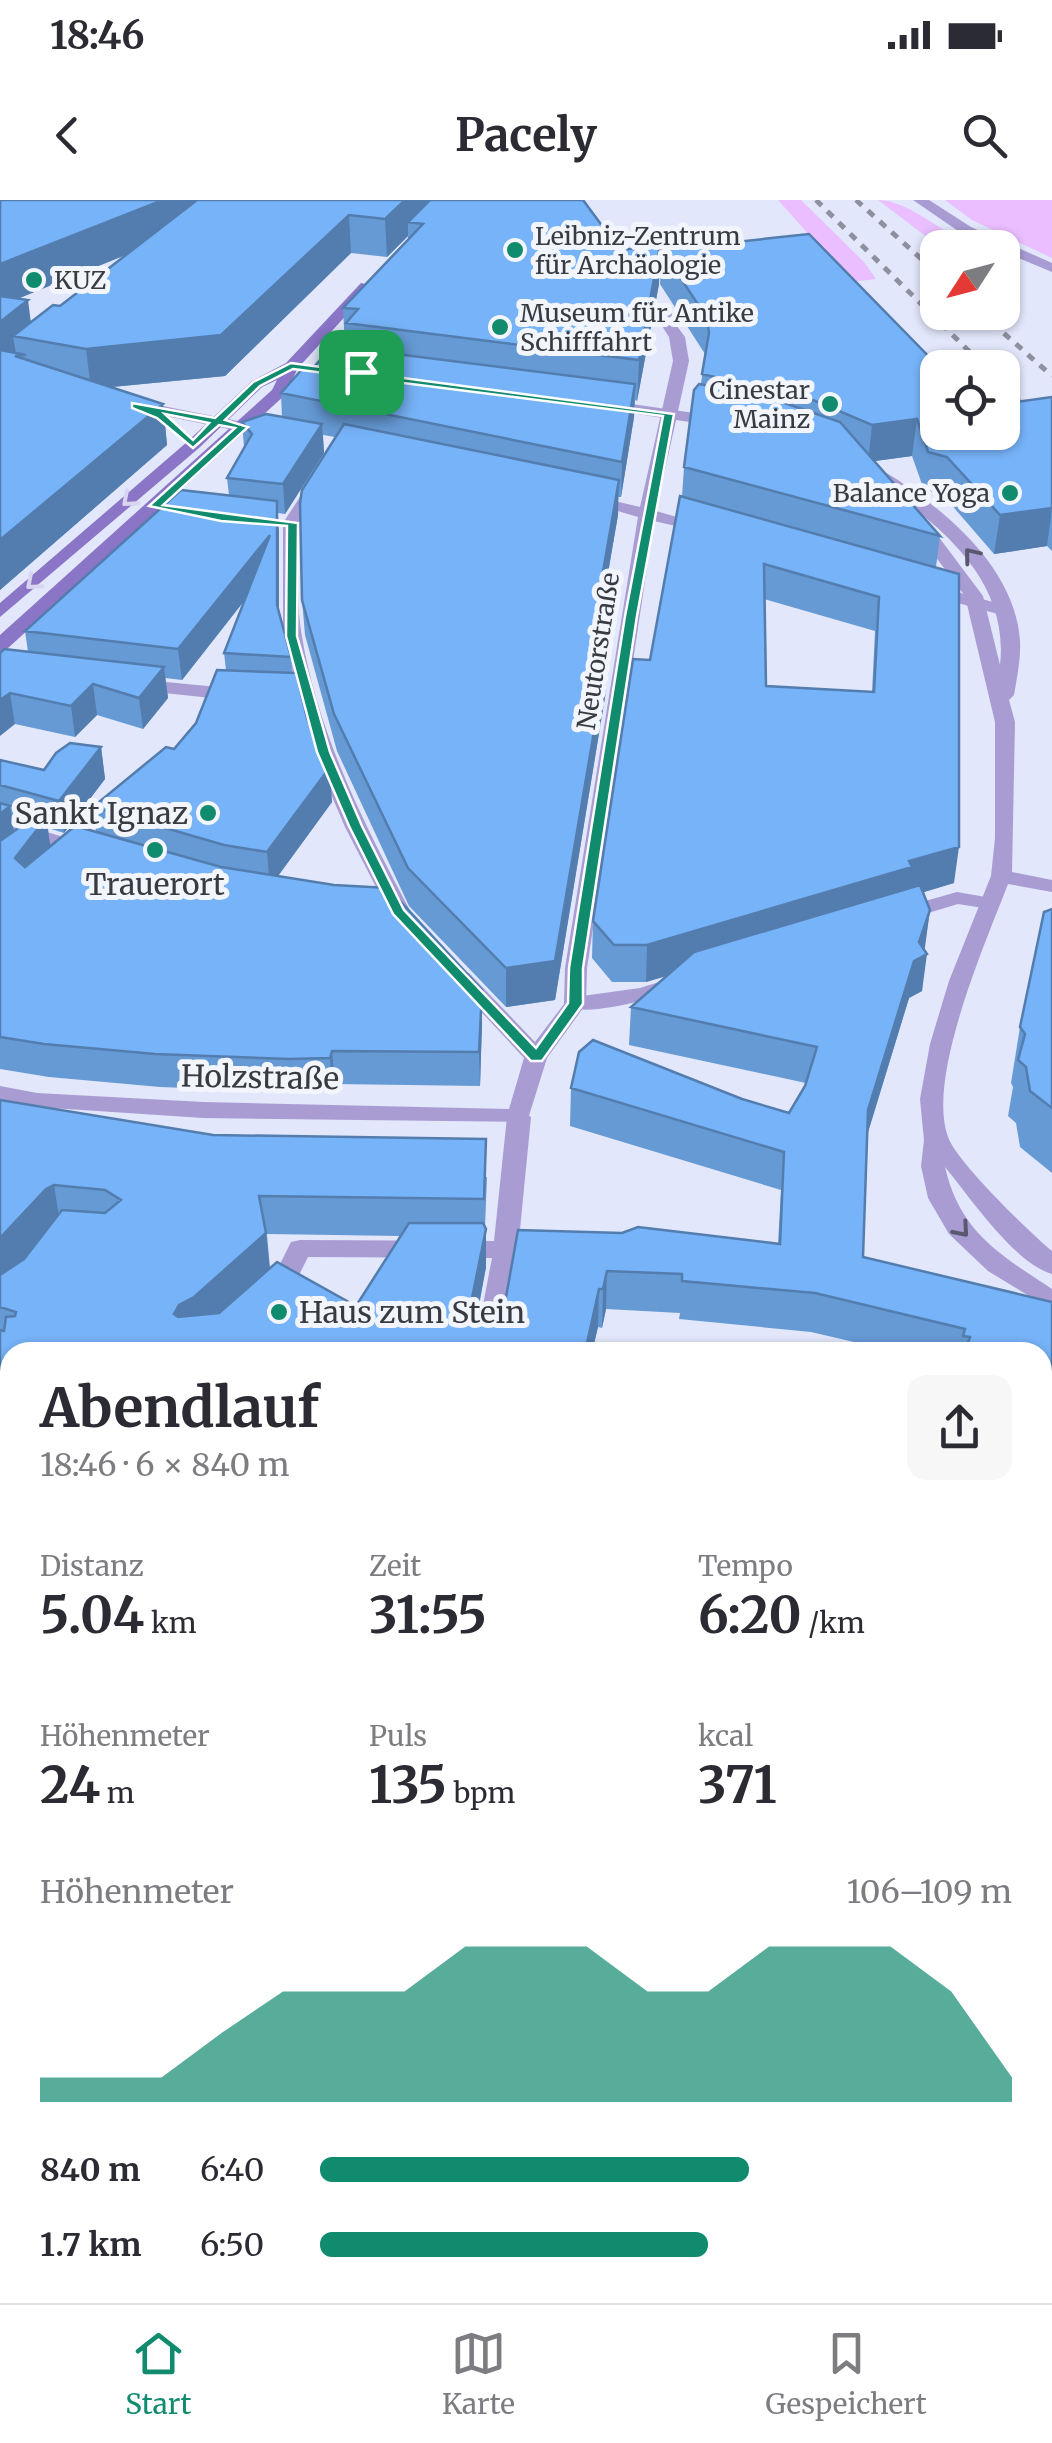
<!DOCTYPE html>
<html lang="de">
<meta charset="utf-8">
<style>
body{margin:0;font-family:Merriweather,serif;background:#f7f7f7;color:#2b2b33;height:100vh;display:flex;flex-direction:column;font-size:38px;white-space:nowrap}
*{box-sizing:border-box;margin:0}
p{font-size:32px;color:#7c7c81}
.icon{flex:none;width:55px;height:55px;fill:none;stroke:currentColor;stroke-width:2;stroke-linecap:round;stroke-linejoin:round}
.map{position:relative;flex:1;overflow:hidden}
.side{position:absolute;left:0px;top:1142px;width:1052px;height:962px;display:flex;flex-direction:column;background:#fff;border-radius:30px 30px 0 0;box-shadow:0 2px 8px #0004}
.side>*{flex:none}
.needle{width:65px;rotate:234deg}
.fabs{position:absolute;left:920px;top:30px;display:grid;gap:20px}
.fabs a{display:grid;place-items:center;width:100px;height:100px;border-radius:20px;background:#fff;box-shadow:0 2px 8px #0004;font-size:50px}
.pin{position:absolute;display:grid;place-items:center;width:85px;height:85px;color:#fff;margin:-42px;border-radius:20px;box-shadow:0 5px 15px #0006}
.round{display:grid;place-items:center;flex:none;width:105px;height:105px;border-radius:20px;background:#f7f7f7}
.summary{display:flex;align-items:center;justify-content:space-between;height:170px;padding:0 40px}
h1{font-size:55px;font-weight:700;line-height:75px}
.stats{display:grid;grid-template-columns:repeat(3,1fr);gap:15px;height:170px;padding:10px 40px}
.stats div{display:grid;align-content:center}
.stats b{font-size:50px;font-weight:700}
.stats small{font-size:28px;font-weight:400}
.stats p{font-size:28px}
.chart{height:280px;padding:20px 40px}
.chart p{display:flex;justify-content:space-between}
.chart svg{width:100%;height:180px;margin-top:10px;fill:#118b6e;opacity:.7}
ul{padding:0 40px;list-style:none;font-size:32px}
li{display:grid;grid-template-columns:160px 120px 1fr;align-items:center;height:75px}
li i{height:25px;border-radius:12px;background:#118b6e}
.status{display:flex;justify-content:space-between;align-items:center;height:70px;padding:0 50px;background:#fff;direction:ltr}
.status svg{height:28px;fill:currentColor}
header{display:flex;justify-content:space-between;align-items:center;height:130px;padding:0 40px;background:#fff;font-size:45px;font-weight:700}
.tab-bar{display:flex;justify-content:space-around;align-items:center;height:140px;border-top:2px solid #e1e1e2;background:#fff;font-size:28px;color:#7c7c81}
.tab-bar a{display:grid;justify-items:center;gap:5px}
.tab-bar .on{color:#118b6e}
.map>svg:first-child{display:block}
.green{fill:#eabeff}
.lines{fill:none;stroke-linecap:round;stroke-linejoin:round}
.pedestrian{fill:#a89cd3;fill-rule:evenodd}
.minor{fill:#a89cd3;fill-rule:evenodd}
.tertiary{fill:#a89cd3;fill-rule:evenodd}
.secondary{fill:#8a75c7;fill-rule:evenodd}
.rail{stroke:#8d909e;stroke-width:5;stroke-dasharray:8 8;stroke-linecap:butt}
.wall{fill:#669ad5;fill-rule:evenodd}
.shaded-wall{fill:#537dae}
.building{fill:#77b3f8;stroke:#537dae;stroke-width:2.5;fill-rule:evenodd}
.oneway{stroke:#d9d5f0}
.oneway2{stroke:#5a586e}
.route{fill:#118b6e;stroke:#fff;stroke-width:2.5;fill-rule:evenodd}
.poi-dot{fill:#118b6e;stroke:#f3f5fd;stroke-width:4}
.labels{text-anchor:middle;dominant-baseline:central;stroke-width:10;stroke-linejoin:round;paint-order:stroke}
.far-poi-label{font-size:25px;fill:#393b43;stroke:#f3f5fd;text-anchor:start}
.far-street-label{font-size:25px;fill:#393b43;stroke:#f3f5fd}
.poi-label{font-size:30px;fill:#393b43;stroke:#f3f5fd;text-anchor:end}
.street-label{font-size:30px;fill:#393b43;stroke:#f3f5fd}
</style>
<div class="status"><b>18:46</b><svg viewBox="0 0 49 12"><path d="M0 12V9h3v3zM5 12V6h3v6zM10 12V3h3v9zM15 12V0h3v12zM26 1h20v11H26zM47 4h2v5h-2z"/></svg></div>
<header><svg class="icon" aria-label="back" viewBox="0 0 24 24"><path d="M15 5l-7 7 7 7"/></svg>Pacely<svg class="icon" aria-label="search" viewBox="0 0 24 24"><circle cx="10" cy="10" r="6"/><path d="M15 15l6 6"/></svg></header>
<div class="map">
<svg width="1052" height="2103" viewBox="0 0 1052 2103">
<rect width="100%" height="100%" fill="#e2e7fb"/>
<!-- green -->
<path class="green" d="M778 0H801L864 62 876 79 851 82Z
M878 0C908 0 944 34 974 47H940Z
M945 0H1052V58L972 20Z"/>
<g class="lines">
<!-- pedestrian -->
<path class="pedestrian" d="M957 692 997 699 1001 703 990 709 958 704 898 722 887 716 890 711Z
M678 776 689 783 686 788C662 795 582 821 564 804L575 797 640 788Z
M519 909 531 917 518 1050 500 1152H474L492 1058 308 1057 296 1081 275 1100H257L253 1094 277 1070 291 1042 300 1040 494 1041 507 917Z
M274 2095H310L309 2103H273Z"/>
<!-- minor -->
<path class="minor" d="M662 111 674 114 671 118 685 137 689 161 656 311 715 328 706 333 654 321 587 768 586 804 547 858 527 922 203 918 37 907 0 900V886L37 893 203 902 509 909 524 858 450 778 461 771 469 773 535 842 564 804 565 768 638 317 577 299 585 294 640 307 673 161 669 137 657 118Z
M133 200 243 222 251 227 243 232 127 208V202Z
M319 276 327 281 301 323 299 337C299 369 296 405 302 437 319 537 366 628 413 716L402 722 391 716 345 627 313 552 283 436V323L313 277Z
M928 384 1011 407 1014 411 1005 416 922 393 919 389Z
M134 479 239 489 248 495 239 501 127 489 125 485Z
M0 618 97 647 100 651 90 657 0 630Z
M1052 1535V1762L1042 1765V1539Z
M854 2095H890L887 2103H851Z"/>
<!-- tertiary -->
<path class="tertiary" d="M913 0H929L971 27 1052 63V72L1002 51V48L961 33Z
M604 200 722 217 730 222 722 227 598 208V202Z
M867 269C884 267 901 283 915 292 963 326 1016 378 1020 441 1021 459 1017 477 1014 495L1009 500 1015 522 1012 672 1052 680V692L1008 684C986 742 926 877 948 937 956 961 1030 1033 1052 1051V1074C1014 1063 970 997 945 967 960 1032 999 1054 1052 1089V1110L988 1071 949 1034 928 998 921 966 924 940 920 899 930 844 949 781 991 676 995 638V522L965 396 908 320 911 316H923L983 396 1000 465C1010 377 934 318 867 277Z"/>
<!-- secondary -->
<path class="secondary" d="M361 83 373 86 298 168 285 195 7 449 0 451V435L272 190 277 180 262 187 199 248 0 417V403L187 242 252 181 286 163Z"/>
<!-- rail -->
<path class="rail" d="M816 0 986 168
M856 0 938 74
M980 112 1052 176
M1002 184 1052 233"/>
</g>
<!-- wall -->
<path class="wall" d="M0 0H584L620 50 660 46 659 84 637 201 635 200 634 217 621 297H618V315L600 419 598 454 606 491 555 800 506 807 409 706 337 551 305 435 302 400 335 237 323 235 324 253 285 314 278 313 279 414 291 457 292 473 332 602 278 676 482 790V823L480 886 335 884 332 892H292L160 887 49 877 0 869V560L44 570 101 547 105 579 64 633 48 628 50 646 96 632 93 607 174 549 196 523 226 470 224 453 245 400 182 480 165 478 168 498 143 529 97 515 75 537 15 524 0 453 28 452 25 431 229 295 227 278 244 247 242 222 282 217 281 193 314 167 345 147 343 108 408 39V36L387 57 351 53 225 176 112 187 163 204 167 245 0 390ZM128 54 60 106 31 122 17 99ZM12 619 26 623 14 631Z
M662 50 938 232 1052 197V351L1047 346 994 354 943 295 924 290 912 256 875 261 940 336 936 367 954 683 923 692 930 710 924 750 922 791 909 798 867 936 863 1057 1052 1102V1444H1042V1152H897L811 1132 679 1119 680 1113 606 1109 602 1128 598 1127 592 1152H10V1378L0 1375V900L213 935 487 977 485 1027 486 1067 477 1117 503 1114 518 1030 778 1044 781 990 570 926 571 888 742 899 789 913 806 883 629 845 631 807 667 776 646 782H612L592 758 593 721 650 460 682 297 684 267 701 184 705 154 660 84ZM764 399 875 431 872 492 766 486ZM267 1034 400 1036 356 1106 270 1068Z
M1052 709V973L1020 947 1016 923 1008 916 1013 887 1011 883 1020 827Z
M10 1448V1727L0 1726V1464Z
M1052 1832V1932H1049V1935L1052 1938V2055L1042 2053V1869Z
M311 2095H482L481 2103H312Z"/>
<!-- shaded-wall -->
<path class="shaded-wall" d="M163 0H235L236 10 0 106V64Z
M405 0H445L408 22V36L387 57 385 19Z
M349 15 351 53 225 176 91 189 86 149Z
M660 46 659 84 637 201 639 160Z
M28 100 33 139 13 136 16 154 0 166V122Z
M635 184 634 217 621 297 622 262Z
M163 204 167 245 0 390V340Z
M917 219 912 256 868 262 872 225Z
M322 224 324 253 285 314 283 284Z
M619 280 618 315 600 419 596 490 601 383Z
M277 301 279 331V436L277 405Z
M1052 308 1047 346 994 354 1000 315Z
M270 335 272 365 182 480 178 449Z
M607 455 606 491 555 800 506 807V768Z
M164 467 168 498 143 529 139 498Z
M93 484 97 515 75 537 71 506Z
M10 493 15 524 0 536V500Z
M101 547 105 579 64 633 59 601Z
M330 567 332 602 270 687 267 652Z
M10 606 15 639 0 651V614Z
M46 618 51 650 20 690 15 658Z
M959 647 954 683 908 697 907 703 646 782 647 745 909 661Z
M930 710 925 747 922 756 927 754 922 791 909 798 863 948 868 910Z
M482 790V823L480 886 479 852Z
M332 851 335 884 332 892 330 858Z
M486 939 485 1034 486 1029V1067L470 1151 469 1113 485 1035Z
M54 985 60 1023 0 1085V1038L46 989Z
M266 1033 270 1071 179 1152 174 1114 179 1105Z
M607 1071 606 1109 602 1128 603 1089Z
M599 1089 598 1127 592 1152H585Z
M10 1207V1248L0 1251V1210Z
M10 1962V2016L0 2033V1980Z
M222 2095H239L236 2103H221Z
M477 2095H482L481 2103H476Z
M806 2095H815L811 2103H803Z"/>
<!-- building -->
<path class="building" d="M0 0H163L0 64Z
M197 0H405L385 19 349 15 221 135 86 149 13 136 53 105 60 106Z
M430 0H583L620 50 660 46 639 160 346 123 358 109 343 108 423 24 408 22Z
M809 34 940 168H938V232H1002V204L1052 197V308L1000 315 947 257 928 252 917 219 872 225 813 200 702 174 709 133 707 118 662 50Z
M0 96 28 100 0 122Z
M332 146 635 184 622 262 281 193 304 167H314Z
M0 150 26 155 15 156 163 204 0 340Z
M699 184 764 196 840 222 940 336 684 267 694 190Z
M266 214 322 224 283 284 227 278 252 234 242 222Z
M344 224 619 280 601 383 597 454 607 455 555 761 506 768 408 668 334 514 302 400 300 303 302 290Z
M181 290 277 301V405L291 457 224 453 270 335 178 449 25 431Z
M680 296 959 374V647L909 661 912 667 647 745H614L593 721 633 459 650 460ZM764 364 879 397 874 492 766 486Z
M4 449 164 467 139 498 93 484 71 506 10 493 0 500V453Z
M217 470 296 473 307 518 330 567 267 652 224 645 93 607 166 547 174 549 196 523Z
M70 543 101 547 59 601 0 585V560L44 570 56 553Z
M0 603 10 606 0 614Z
M37 615 46 618 15 658 25 667 75 626 221 667 334 685 388 688 482 790 479 852 332 851 330 858 289 859 155 854 44 844 0 837V641Z
M920 685 930 710 919 742 927 754 914 761 868 910 863 1057 1052 1102V1406L1045 1405 1042 1425V1152H983L966 1148 970 1137 963 1136 965 1129 815 1093 682 1081V1074L607 1071 603 1089H599L585 1152H10V1207L0 1210V1130L4 1131 6 1117 15 1116 16 1112 0 1107V1075L24 1059 62 1010 105 1013 121 1000 105 990 54 985 46 989 0 1038V900L213 935 486 939 484 999 259 996 266 1033 194 1097 179 1105 174 1114 178 1117 219 1113 277 1062 356 1106 409 1023H483L486 1029 469 1113 473 1117 503 1114 518 1030 622 1033 638 1027 780 1044 784 952 571 888 579 852 593 840 742 899 789 913 805 886 817 847 631 807 694 752Z
M1052 709V908L1030 891 1026 867 1018 860 1025 834 1020 827 1044 712Z
M10 1211V1342L0 1339V1236L5 1235 6 1217Z
M10 1448V1692L0 1690V1464Z
M1052 1836V1898L1049 1935 1052 1938V2018L1042 2016V1881Z
M0 1893 10 1899V1962L0 1980Z
M74 2095H89L96 2099 98 2095H222L221 2103H68Z
M332 2095H401V2099Z
M408 2095H477L476 2103H440Z
M703 2095H806L803 2103H700Z
M897 2095H991L988 2103 977 2100V2103H894Z"/>
<!-- one-way arrows -->
<defs><path id="oneway-chevron" d="M-2-3.5L2.5 0L-2 3.5" fill="none" stroke-width="1.6" stroke-linecap="round" stroke-linejoin="round" transform="scale(2.5)"/></defs>
<g class="oneway">
<use href="#oneway-chevron" transform="translate(129 300) rotate(139)"/>
<use href="#oneway-chevron" transform="translate(33 383) rotate(139)"/>
</g>
<g class="oneway2">
<use href="#oneway-chevron" transform="translate(971 355) rotate(-129)"/>
<use href="#oneway-chevron" transform="translate(962 1030) rotate(49)"/>
</g>
<!-- route -->
<path class="route" d="M291 163 674 214 637 416 583 768V804L542 861H531L393 714 349 626 317 552 286 436 287 326 221 321 149 306 235 228 219 225 193 248 157 218 132 208V203L215 218 253 182ZM293 169 663 216 625 416 569 768 568 803 536 848 404 710 362 626 330 552 297 436 298 323 163 305 248 227 225 220 260 186ZM165 214 209 223 193 240Z"/>
<!-- markers -->
<g class="poi-dot">
<circle cx="515" cy="50" r="10"/>
<circle cx="34" cy="80" r="10"/>
<circle cx="500" cy="127" r="10"/>
<circle cx="830" cy="204" r="10"/>
<circle cx="1010" cy="293" r="10"/>
<circle cx="208" cy="613" r="10"/>
<circle cx="155" cy="650" r="10"/>
<circle cx="279" cy="1112" r="10"/>
</g>
<g class="labels">
<!-- far-poi labels -->
<g class="far-poi-label">
<text x="535" y="36">Leibniz-Zentrum<tspan x="535" dy="29">für Archäologie</tspan></text>
<text x="54" y="80">KUZ</text>
<text x="520" y="113">Museum für Antike<tspan x="520" dy="29">Schifffahrt</tspan></text>
<text x="810" y="190" text-anchor="end">Cinestar<tspan x="810" dy="29">Mainz</tspan></text>
<text x="990" y="293" text-anchor="end">Balance Yoga</text>
</g>
<!-- far-street labels -->
<g class="far-street-label">
<text transform="translate(598 451) rotate(-81)">Neutorstraße</text>
</g>
<!-- poi labels -->
<g class="poi-label">
<text x="188" y="613">Sankt Ignaz</text>
<text x="155" y="684" text-anchor="middle">Trauerort</text>
<text x="299" y="1112" text-anchor="start">Haus zum Stein</text>
</g>
<!-- street labels -->
<g class="street-label">
<text transform="translate(260 877) rotate(1)">Holzstraße</text>
</g>
</g>
</svg>
<div class="fabs">
<a><svg class="needle" viewBox="-14 -14 28 28"><path d="M0-13l5 13h-10z" fill="#e53935"/><path d="M0 13l5-13h-10z" fill="#7c7c81"/></svg></a>
<a><svg class="icon" aria-label="locate" viewBox="0 0 24 24"><circle cx="12" cy="12" r="6"/><path d="M12 2v4M12 18v4M2 12h4M18 12h4"/></svg></a>
</div>
<div class="pin" style="left:361px;top:172px;background:#1e9e55"><svg class="icon" aria-label="arrive" viewBox="0 0 24 24"><path d="M6 21V4h12l-3 4 3 4H6"/></svg></div>
<section class="side">
<div class="summary"><div><h1>Abendlauf</h1><p>18:46 · 6 × 840 m</p></div><a class="round"><svg class="icon" aria-label="share" viewBox="0 0 24 24"><path d="M12 15V3M7 8l5-5 5 5M5 13v7h14v-7"/></svg></a></div>
<div class="stats">
<div><p>Distanz</p><b>5.04<small> km</small></b></div>
<div><p>Zeit</p><b>31:55</b></div>
<div><p>Tempo</p><b>6:20<small> /km</small></b></div>
</div>
<div class="stats">
<div><p>Höhenmeter</p><b>24<small> m</small></b></div>
<div><p>Puls</p><b>135<small> bpm</small></b></div>
<div><p>kcal</p><b>371</b></div>
</div>
<div class="chart"><p><span>Höhenmeter</span>106–109 m</p>
<svg viewBox="0 0 160 44" preserveAspectRatio="none"><path d="M0 44V38L10 38L20 38L30 27L40 17L50 17L60 17L70 6L80 6L90 6L100 17L110 17L120 6L130 6L140 6L150 17L160 38V44z"/></svg>
</div>
<ul>
<li><b>840 m</b>6:40<i style="width:62%"></i></li>
<li><b>1.7 km</b>6:50<i style="width:56%"></i></li>
</ul>
</section>
</div>
<nav class="tab-bar">
<a class="on"><svg class="icon" aria-label="home" viewBox="0 0 24 24"><path d="M3 11l9-7 9 7M6 9v11h12V9"/></svg>Start</a>
<a><svg class="icon" aria-label="map" viewBox="0 0 24 24"><path d="M3 6l6-2 6 2 6-2v14l-6 2-6-2-6 2zM9 4v14M15 6v14"/></svg>Karte</a>
<a><svg class="icon" aria-label="saved" viewBox="0 0 24 24"><path d="M7 4h10v16l-5-4-5 4z"/></svg>Gespeichert</a>
</nav>
